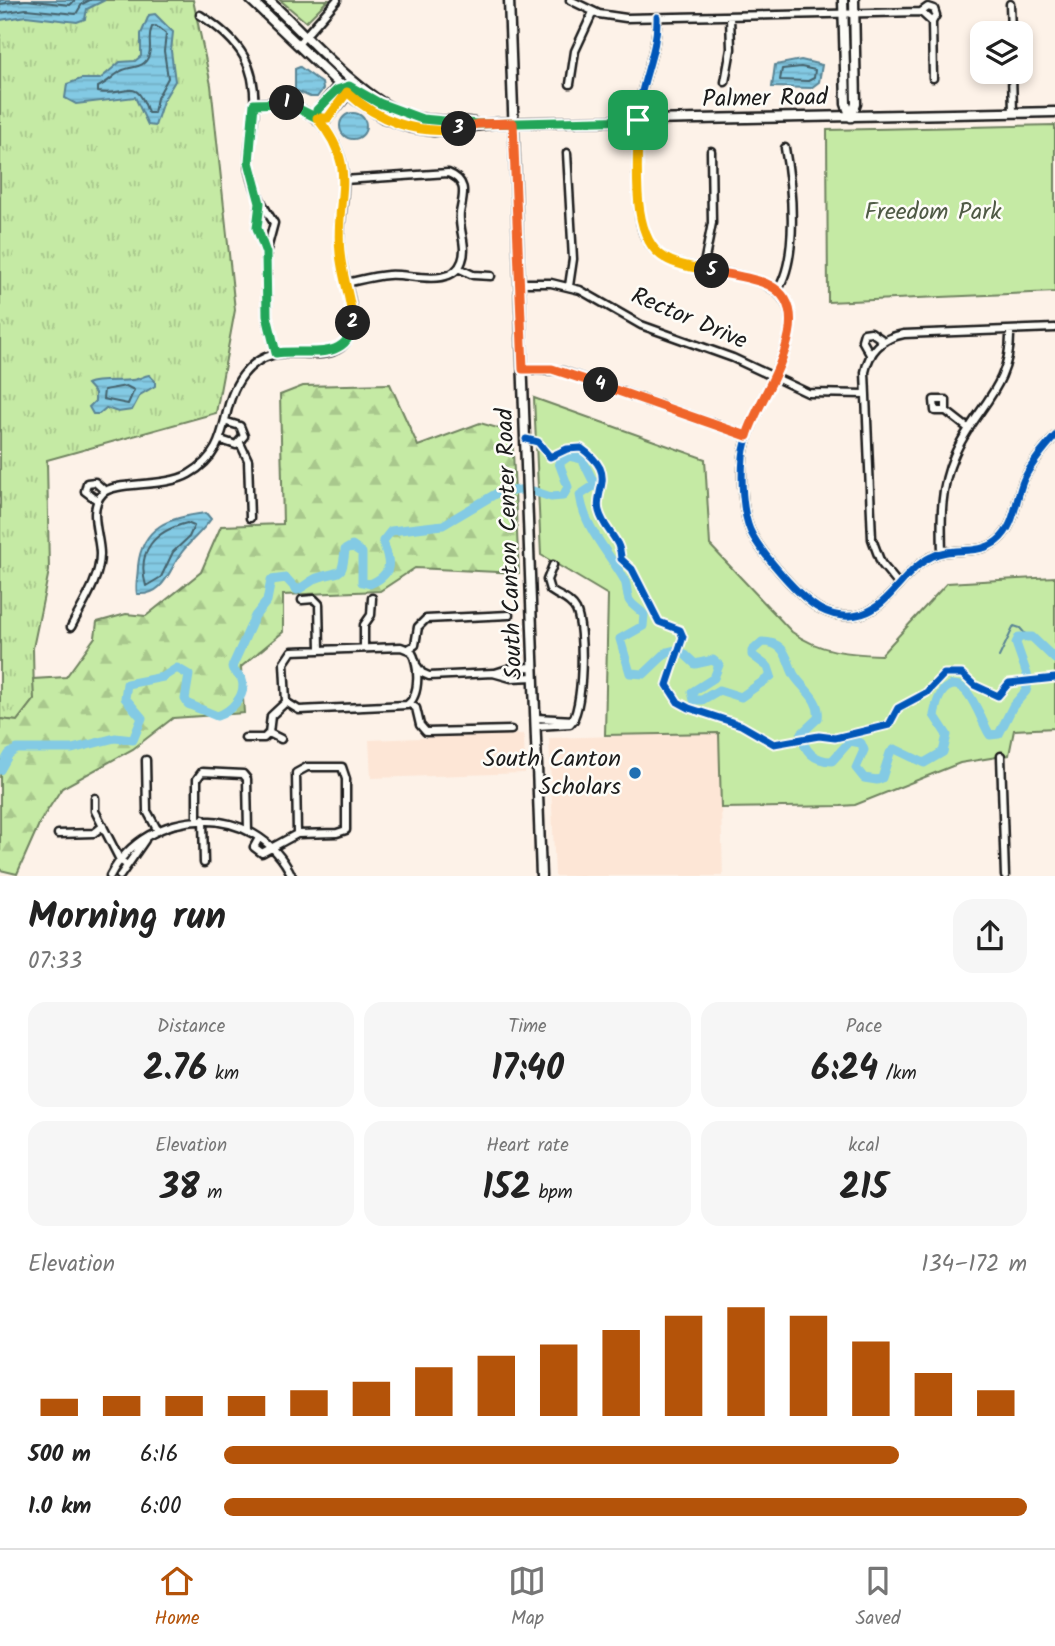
<!DOCTYPE html>
<meta charset="utf-8">
<style>
body{margin:0;font-family:Kalam,sans-serif;background:#f6f6f6;color:#222;height:100vh;display:flex;flex-direction:column;font-size:26px;white-space:nowrap}
*{box-sizing:border-box;margin:0}
p{font-size:23px;color:#767676}
.icon{flex:none;width:38px;height:38px;fill:none;stroke:currentColor;stroke-width:2;stroke-linecap:round;stroke-linejoin:round}
.map{position:relative;height:876px;overflow:hidden}
.drawer{display:flex;flex-direction:column;background:#fff;flex:1}
.drawer>*{flex:none}
.buttons{position:absolute;left:970px;top:21px;display:grid;gap:14px}
.buttons a{display:grid;place-items:center;width:63px;height:63px;border-radius:14px;background:#fff;box-shadow:0 4px 10px #0003;font-size:35px}
.pin{position:absolute;display:grid;place-items:center;width:60px;height:60px;color:#fff;margin:-30px;border-radius:14px;box-shadow:0 4px 10px #0006}
.km{position:absolute;width:35px;height:35px;margin:-18px;border-radius:50%;background:#222;color:#fff;font-size:19px;line-height:35px;text-align:center}
.round{display:grid;place-items:center;flex:none;width:74px;height:74px;border-radius:21px;background:#f6f6f6}
.headline{display:flex;align-items:center;justify-content:space-between;height:119px;padding:0 28px}
h1{font-size:38px;font-weight:800;line-height:52px}
.stats{display:grid;grid-template-columns:repeat(3,1fr);gap:10px;height:119px;padding:7px 28px}
.stats div{display:grid;align-content:center;border-radius:18px;background:#f6f6f6;text-align:center}
.stats b{font-size:35px;font-weight:800}
.stats small{font-size:19px;font-weight:400}
.stats p{font-size:19px}
.chart{height:196px;padding:14px 28px}
.chart p{display:flex;justify-content:space-between}
.chart svg{width:100%;height:126px;margin-top:7px;stroke:#b45309;stroke-width:6}
ul{padding:0 28px;list-style:none;font-size:23px}
li{display:grid;grid-template-columns:112px 84px 1fr;align-items:center;height:52px}
li i{height:18px;border-radius:9px;background:#b45309}
.tab-bar{display:flex;justify-content:space-around;align-items:center;height:98px;border-top:2px solid #e0e0e0;background:#fff;font-size:19px;color:#767676}
.tab-bar a{display:grid;justify-items:center;gap:4px}
.tab-bar .selected{color:#b45309}
.map>svg:first-child{display:block}
.built{fill:#fde6d6}
.grass{fill:url(#grass-tufts);stroke:#708360;stroke-width:2}
.forest{fill:url(#forest-firs);stroke:#708360;stroke-width:2}
.park{fill:#c5eaa4;stroke:#708360;stroke-width:2}
.water{fill:url(#water-rules);stroke:#5a8494;stroke-width:2}
.lines{fill:none;stroke-linecap:round;stroke-linejoin:round}
.shore{stroke:#45626c;stroke-width:2}
.stream{stroke:#5a8494;stroke-width:2}
.river{stroke:#83cae4;stroke-width:9}
.street-casing{stroke:#1c1c1c;stroke-width:11}
.secondary-casing{stroke:#1c1c1c;stroke-width:13}
.street{stroke:#fdfcf7;stroke-width:6}
.secondary{stroke:#fdfcf7;stroke-width:8}
.cycleway-casing{stroke:#fdfcf7;stroke-width:11}
.cycleway{stroke:#0057b8;stroke-width:7}
.split-1-casing{stroke:#fff;stroke-width:14}
.split-2-casing{stroke:#fff;stroke-width:14}
.split-3-casing{stroke:#fff;stroke-width:14}
.split-4-casing{stroke:#fff;stroke-width:14}
.split-5-casing{stroke:#fff;stroke-width:14}
.split-6-casing{stroke:#fff;stroke-width:14}
.split-1{stroke:#22a559;stroke-width:9}
.split-2{stroke:#22a559;stroke-width:9}
.split-3{stroke:#f5b400;stroke-width:9}
.split-4{stroke:#f0652b;stroke-width:9}
.split-5{stroke:#f0652b;stroke-width:9}
.split-6{stroke:#f5b400;stroke-width:9}
.poi-dot{fill:#1f6fb2;stroke:#fdfcf7;stroke-width:2.5}
.labels{text-anchor:middle;dominant-baseline:central;stroke-width:5;stroke-linejoin:round;paint-order:stroke}
.street-label{font-size:24px;fill:#1c1c1c;stroke:#fdfcf7}
.park-label{font-size:24px;fill:#4f5a45;stroke:#fdfcf7}
.poi-label{font-size:24px;fill:#1c1c1c;stroke:#fdfcf7;text-anchor:end}
</style>
<div class="map">
<svg width="1055" height="876" viewBox="0 0 1055 876">
<defs>
<pattern id="grass-tufts" width="24" height="20" patternUnits="userSpaceOnUse" patternTransform="scale(1.75)"><rect width="24" height="20" fill="#c5eaa4"/><path d="M3 7l-1-3M5 7V3M7 7l1-3M15 17l-1-3M17 17v-4M19 17l1-3" fill="none" stroke="#a9c88d"/></pattern>
<pattern id="forest-firs" width="22" height="20" patternUnits="userSpaceOnUse" patternTransform="scale(1.75)"><rect width="22" height="20" fill="#c5eaa4"/><path d="M5 1l3.5 6h-7zM16 11l3.5 6h-7z" fill="#a9c88d"/></pattern>
<pattern id="water-rules" width="6" height="5" patternUnits="userSpaceOnUse" patternTransform="scale(1.75)"><rect width="6" height="5" fill="#83cae4"/><path d="M0 2.5h6" fill="none" stroke="#71adc3"/></pattern>
</defs>
<rect width="100%" height="100%" fill="#fdf2e8"/>
<filter id="ink" filterUnits="userSpaceOnUse"><feTurbulence type="fractalNoise" baseFrequency=".0143" numOctaves="2"/><feDisplacementMap in="SourceGraphic" scale="14" xChannelSelector="R" yChannelSelector="G"/><feConvolveMatrix kernelMatrix="1 2 1 2 8 2 1 2 1" color-interpolation-filters="sRGB"/></filter>
<g filter="url(#ink)">
<!-- built -->
<path class="built" d="M719 733 723 876H555L549 738Z
M524 734 525 773 371 778 369 740Z"/>
<!-- grass -->
<path class="grass" d="M0 0H193L211 85 235 310 216 413 47 460 49 571 33 648 34 699 17 721 0 719Z"/>
<!-- forest -->
<path class="forest" d="M390 384 418 446 480 423 512 432 519 573 415 568 380 591 283 595V632L241 667 244 713 173 718 133 749 62 788 40 822 17 874 0 870V719L17 721 34 699 33 679 66 677 95 637 97 622 126 614 146 616 201 572 221 526 283 524 280 395 303 386Z"/>
<!-- park -->
<path class="park" d="M280 0H328L306 22Z
M1055 125V292L828 302 827 130Z
M534 398 705 459 710 545 792 632C819 652 849 654 881 655L947 583 1055 577V728L1014 730 1009 755 960 763 855 805 841 806 721 808 719 733 605 735 608 595 541 555Z"/>
<!-- water -->
<path class="water" d="M0 0H105L87 9 85 19 77 22 26 16 0 20Z
M155 14 173 32 171 51 175 81 163 101 155 126 148 125 135 97 76 104 65 98 67 84 81 79H100L120 62 135 61 141 56V34L149 15Z
M801 60 822 65 819 82 811 88 772 87 775 65Z
M300 67 322 83 323 89 317 97H310L295 90V69Z
M340 126a13 13 0 1 1 26 0a13 13 0 1 1-26 0Z
M149 375 155 381V386L140 395 132 410 118 412 106 408 99 414H93L89 407 95 401V393L87 384C98 379 120 382 132 380 138 380 143 376 149 375Z
M206 513 211 519C202 532 191 540 182 552 169 569 165 596 137 594 135 586 138 575 138 566 142 526 170 517 206 513Z"/>
<g class="lines">
<!-- shore -->
<path class="shore" d="M0 4 26 0 70 5 75 0
M0 13 26 9 76 14 82 4 90 0
M156 26 166 34 164 51 168 78 157 98 154 113H148C136 73 127 98 98 92V87C107 83 113 76 121 71 132 65 144 70 149 55 152 45 147 38 152 27Z
M801 67 815 70 814 78 808 81 780 80 782 69Z
M126 386 134 390 128 404 103 399 104 390Z
M187 523 194 526 189 537 173 552 161 577 146 586C136 550 155 531 187 523Z"/>
<!-- stream -->
<path class="stream" d="M999 657 1014 626 1020 628 1027 636"/>
<!-- river -->
<path class="river" d="M0 770 9 754 17 749H72L115 738 133 740 142 718 125 698 127 684 163 677 177 668 189 675 185 699 188 704 217 716C230 712 247 696 242 680 240 674 234 674 232 667L255 616 267 601 271 580 286 578 297 590C304 587 310 581 317 578 341 569 342 580 345 550L352 546 362 553V582L370 584C397 572 388 560 383 541L391 531 443 525 497 493 527 489 551 497 563 496 568 487 559 463 569 456 582 459 595 485 580 495C584 528 608 551 624 579 628 586 626 593 629 600 633 607 640 609 644 615L643 626 620 639 630 673 644 674 667 652 679 649 695 664 713 660 719 665 714 678 692 692 694 700H702L719 690 741 697 771 676 768 667 752 655V651L762 642C787 642 786 660 794 675 803 689 821 700 818 718L801 734C804 751 814 761 832 761L850 741 861 743 864 750 856 768 864 778 877 780 882 778 890 753 895 749 924 763 943 752 947 735 934 715C936 706 939 690 950 686 969 678 981 722 990 735L999 734 1013 706 1026 691 1029 680 1016 643 1019 637H1032L1055 659"/>
<defs>
<path id="street" d="M570 0 599 14 626 18 921 12 932 22 933 78
M1010 4 1011 33
M921 12 928 7 934 9 936 15 932 22
M200 15C241 41 258 66 254 116 252 132 248 148 249 164 252 187 262 204 274 223L266 253 257 228 260 203
M657 17C658 48 645 72 640 101 636 126 635 213 644 235 648 245 656 252 665 258 700 276 771 267 788 308 803 343 747 413 743 457 741 479 742 510 750 530 759 551 801 599 820 609 833 616 848 618 862 614 891 605 904 570 931 557 951 546 978 556 997 541 1016 526 1015 499 1024 479 1032 462 1044 449 1055 436
M299 43 337 0
M1012 72 1013 113
M725 82 731 49 730 16
M570 84 575 51 593 12
M337 90 349 86 359 90
M317 118 327 120 347 96 348 90
M317 118V110L337 86
M567 153 573 259 569 286
M344 180 448 173C469 181 463 196 460 213 458 229 468 246 462 261 452 289 410 273 388 275 374 276 360 280 346 283
M266 253 267 316 276 353
M458 268 473 275 491 276
M703 269 712 223 711 151
M519 283H551L580 290 641 325 733 358 808 393 866 394
M777 291C799 258 792 186 785 148
M871 356 862 340 864 333 871 332 884 341
M523 369 562 371 747 436
M946 411V400H934L935 411H946L969 429
M221 440 236 445 244 436 240 426 227 422
M240 443 248 460 250 518
M97 500 85 491 87 483 95 482 105 491
M942 553C941 519 940 488 954 456 974 408 1012 389 1010 330
M899 585 881 563 872 539 865 372C869 351 882 338 904 334L1055 328
M302 600 314 599 319 604 320 649
M71 627C82 605 100 580 100 554 100 535 87 509 103 493 115 481 165 488 189 474 234 448 217 409 243 375 275 334 314 367 341 347 348 341 352 333 353 324 354 300 342 275 340 251 337 217 352 184 338 151 324 116 292 96 254 104
M401 647 411 651C419 664 421 695 407 705L299 710 286 702 284 663 292 651Z
M364 648V625L371 615 372 598
M408 649 415 645 418 627 426 619 509 615
M417 666 422 673 429 676 493 673 511 678 534 677
M495 673 511 668 534 667
M410 704 416 708 420 725 426 732 511 730
M536 718 574 720
M537 726 570 724C584 711 585 628 576 610 570 599 559 597 550 590L547 580 553 565
M269 733 271 716 286 702
M269 733 281 739
M245 738H264L269 733
M1001 756 1005 876
M146 760 147 811 158 831
M95 798V811L120 860 127 865
M197 819V779L202 772 243 774 247 779 248 831
M203 819 204 863
M58 834 94 833 103 826
M259 838 254 847 262 853 297 834 337 833 346 830V779L342 767H307L296 773 297 834
M110 876C147 805 256 800 292 876
M120 876 145 840"/>
<path id="secondary" d="M251 0 355 99 384 118 409 127 434 131 497 123 1055 112
M268 0C305 33 359 97 404 114 426 123 451 119 474 123
M509 0 541 876
M843 0 846 104 851 117
M851 117 856 104 854 0"/>
</defs>
<!-- street casing -->
<use href="#street" class="street-casing"/>
<!-- secondary casing -->
<use href="#secondary" class="secondary-casing"/>
<!-- street -->
<use href="#street" class="street"/>
<!-- secondary -->
<use href="#secondary" class="secondary"/>
<defs>
<path id="cycleway" d="M657 17C658 48 645 72 640 101 636 126 635 213 644 235 648 245 656 252 665 258 700 276 771 267 788 308 803 343 747 413 743 457 741 479 742 510 750 530 759 551 801 599 820 609 833 616 848 618 862 614 891 605 904 570 931 557 951 546 978 556 997 541 1016 526 1015 499 1024 479 1032 462 1044 449 1055 436
M526 439 538 442 550 457 567 449 581 448C588 453 596 460 600 468 607 483 595 496 599 511 604 531 621 538 621 559L632 569 659 622 680 630 683 637 667 685 678 702 689 708 741 725 774 744 819 736 835 738 889 725 898 708 926 693 944 674H962L974 685 998 696 1009 683 1055 678"/>
</defs>
<!-- cycleway casing -->
<use href="#cycleway" class="cycleway-casing"/>
<!-- cycleway -->
<use href="#cycleway" class="cycleway"/>
</g>
</g>
<g class="lines" filter="url(#ink)">
<defs>
<path id="split-1" d="M287 103 317 118V110L337 90 349 86 379 103 422 119 477 124 638 120"/>
<path id="split-2" d="M287 103 254 104 249 162 260 203 257 228 266 253 267 316 276 353C304 348 348 364 353 323"/>
<path id="split-3" d="M353 323C351 299 342 276 340 253 334 196 361 170 317 118H328L347 92C378 121 417 135 459 129"/>
<path id="split-4" d="M459 129 477 124 513 123 523 369H552L601 385"/>
<path id="split-5" d="M601 385 747 436C758 397 824 313 769 285 752 277 730 275 712 271"/>
<path id="split-6" d="M638 120C639 158 628 237 665 258 678 266 697 268 712 271"/>
</defs>
<!-- split-1 casing -->
<use href="#split-1" class="split-1-casing"/>
<!-- split-2 casing -->
<use href="#split-2" class="split-2-casing"/>
<!-- split-3 casing -->
<use href="#split-3" class="split-3-casing"/>
<!-- split-4 casing -->
<use href="#split-4" class="split-4-casing"/>
<!-- split-5 casing -->
<use href="#split-5" class="split-5-casing"/>
<!-- split-6 casing -->
<use href="#split-6" class="split-6-casing"/>
<!-- split-1 -->
<use href="#split-1" class="split-1"/>
<!-- split-2 -->
<use href="#split-2" class="split-2"/>
<!-- split-3 -->
<use href="#split-3" class="split-3"/>
<!-- split-4 -->
<use href="#split-4" class="split-4"/>
<!-- split-5 -->
<use href="#split-5" class="split-5"/>
<!-- split-6 -->
<use href="#split-6" class="split-6"/>
</g>
<!-- markers -->
<circle class="poi-dot" cx="635" cy="773" r="7"/>
<g class="labels">
<!-- street labels -->
<g class="street-label">
<text transform="translate(765 99) rotate(-1)">Palmer Road</text>
<text transform="translate(689 319) rotate(23)">Rector Drive</text>
<text transform="translate(510 544) rotate(-92)">South Canton Center Road</text>
</g>
<!-- park labels -->
<g class="park-label">
<text x="933" y="212">Freedom Park</text>
</g>
<!-- poi labels -->
<g class="poi-label">
<text x="621" y="759">South Canton<tspan x="621" dy="28">Scholars</tspan></text>
</g>
</g>
</svg>
<div class="buttons">
<a><svg class="icon" aria-label="layers" viewBox="0 0 24 24"><path d="M12 4l9 5-9 5-9-5zM3 14l9 5 9-5"/></svg></a>
</div>
<div class="pin" style="left:638px;top:120px;background:#1e9e55"><svg class="icon" aria-label="arrive" viewBox="0 0 24 24"><path d="M6 21V4h12l-3 4 3 4H6"/></svg></div>
<b class="km" style="left:287px;top:103px">1</b>
<b class="km" style="left:353px;top:323px">2</b>
<b class="km" style="left:459px;top:129px">3</b>
<b class="km" style="left:601px;top:385px">4</b>
<b class="km" style="left:712px;top:271px">5</b>
</div>
<section class="drawer">
<div class="headline"><div><h1>Morning run</h1><p>07:33</p></div><a class="round"><svg class="icon" aria-label="share" viewBox="0 0 24 24"><path d="M12 15V3M7 8l5-5 5 5M5 13v7h14v-7"/></svg></a></div>
<div class="stats">
<div><p>Distance</p><b>2.76<small> km</small></b></div>
<div><p>Time</p><b>17:40</b></div>
<div><p>Pace</p><b>6:24<small> /km</small></b></div>
</div>
<div class="stats">
<div><p>Elevation</p><b>38<small> m</small></b></div>
<div><p>Heart rate</p><b>152<small> bpm</small></b></div>
<div><p>kcal</p><b>215</b></div>
</div>
<div class="chart"><p><span>Elevation</span>134–172 m</p>
<svg viewBox="0 0 160 44" preserveAspectRatio="none"><path d="M5 44V38M15 44V37M25 44V37M35 44V37M45 44V35M55 44V32M65 44V27M75 44V23M85 44V19M95 44V14M105 44V9M115 44V6M125 44V9M135 44V18M145 44V29M155 44V35"/></svg>
</div>
<ul>
<li><b>500 m</b>6:16<i style="width:84%"></i></li>
<li><b>1.0 km</b>6:00<i style="width:100%"></i></li>
</ul>
</section>
<nav class="tab-bar">
<a class="selected"><svg class="icon" aria-label="home" viewBox="0 0 24 24"><path d="M3 11l9-7 9 7M6 9v11h12V9"/></svg>Home</a>
<a><svg class="icon" aria-label="map" viewBox="0 0 24 24"><path d="M3 6l6-2 6 2 6-2v14l-6 2-6-2-6 2zM9 4v14M15 6v14"/></svg>Map</a>
<a><svg class="icon" aria-label="saved" viewBox="0 0 24 24"><path d="M7 4h10v16l-5-4-5 4z"/></svg>Saved</a>
</nav>
